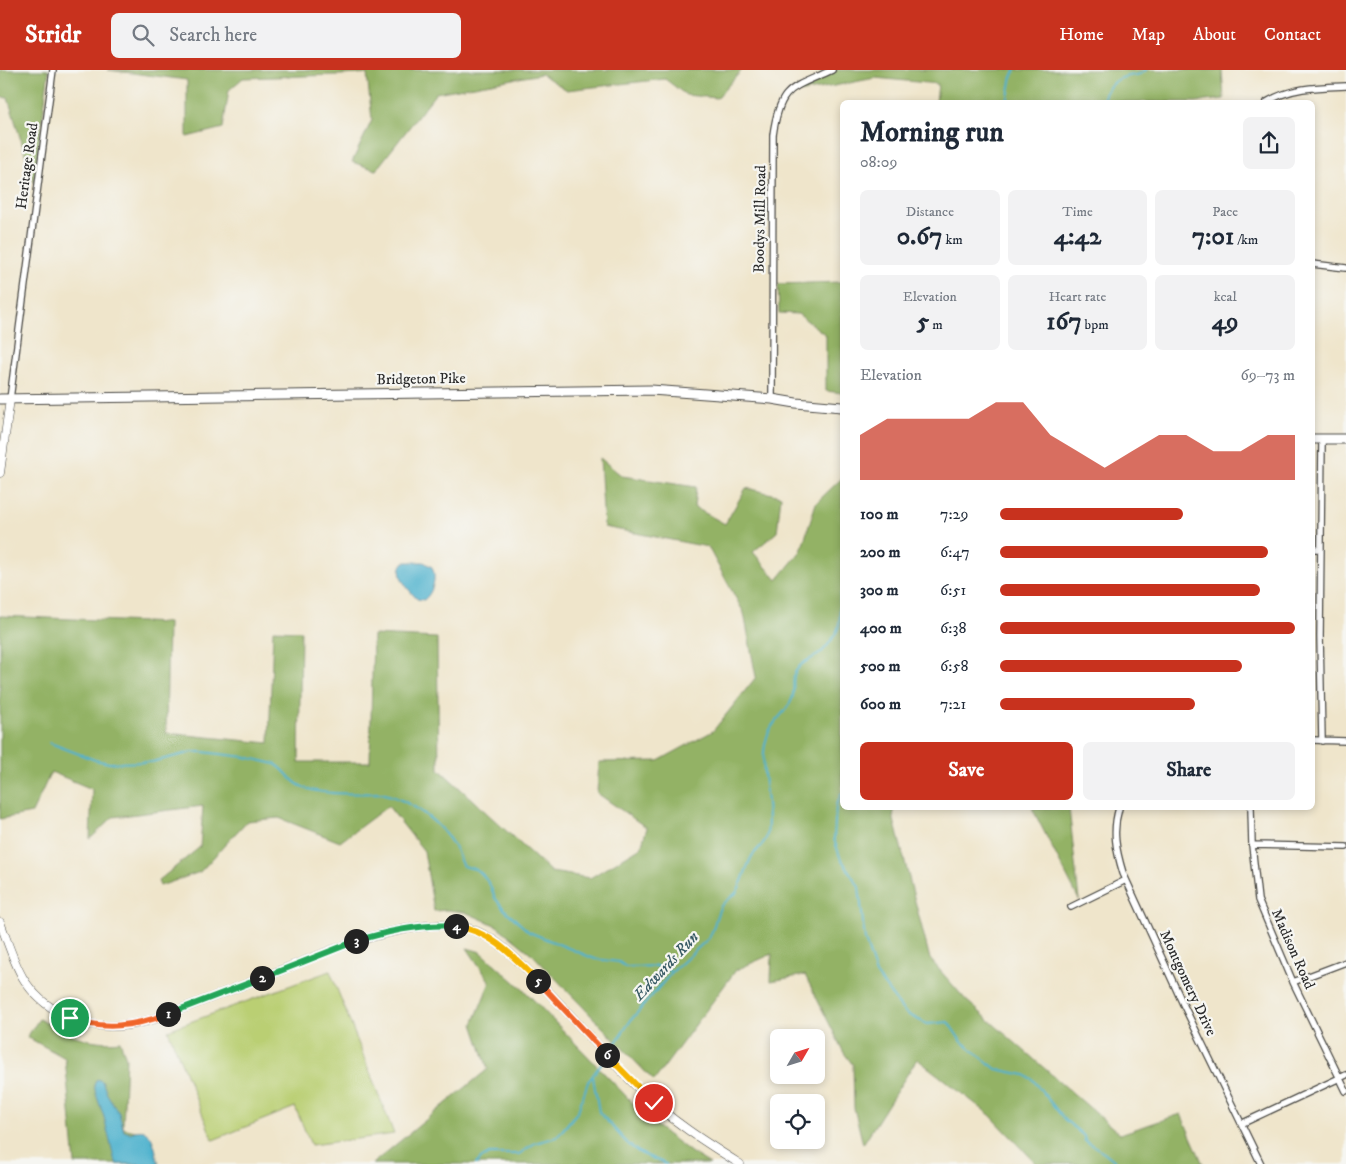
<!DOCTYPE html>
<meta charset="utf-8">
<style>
body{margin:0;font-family:"IM FELL DW Pica",serif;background:#f2f2f3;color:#1f2937;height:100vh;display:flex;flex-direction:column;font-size:19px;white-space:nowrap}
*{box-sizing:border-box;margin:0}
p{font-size:16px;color:#747a83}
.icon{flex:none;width:28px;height:28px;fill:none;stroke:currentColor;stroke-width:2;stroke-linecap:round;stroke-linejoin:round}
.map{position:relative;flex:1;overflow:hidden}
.side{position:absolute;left:840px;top:30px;width:475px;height:710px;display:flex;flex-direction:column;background:#fff;border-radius:8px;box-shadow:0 2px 8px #0003}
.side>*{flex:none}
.needle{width:32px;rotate:51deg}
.buttons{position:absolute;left:770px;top:959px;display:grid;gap:10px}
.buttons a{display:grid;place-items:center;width:55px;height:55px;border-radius:8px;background:#fff;box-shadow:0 2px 8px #0003;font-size:25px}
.pin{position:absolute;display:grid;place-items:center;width:42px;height:42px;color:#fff;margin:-21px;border:2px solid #fff;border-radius:50%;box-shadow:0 1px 5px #0007}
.km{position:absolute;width:25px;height:25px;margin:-12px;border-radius:50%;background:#222;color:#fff;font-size:14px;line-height:25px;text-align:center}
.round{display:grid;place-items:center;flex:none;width:52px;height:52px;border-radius:8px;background:#f2f2f3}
.head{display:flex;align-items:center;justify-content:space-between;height:85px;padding:0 20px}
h1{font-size:28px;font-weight:800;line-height:38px}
.figures{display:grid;grid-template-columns:repeat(3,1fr);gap:8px;height:85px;padding:5px 20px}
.figures div{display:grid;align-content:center;border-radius:8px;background:#f2f2f3;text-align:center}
.figures b{font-size:25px;font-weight:800}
.figures small{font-size:14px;font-weight:400}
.figures p{font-size:14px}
.chart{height:140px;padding:10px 20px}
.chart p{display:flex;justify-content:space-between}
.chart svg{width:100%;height:90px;margin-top:5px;fill:#c8321e;opacity:.7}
.primary-button{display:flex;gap:10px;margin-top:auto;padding:10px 20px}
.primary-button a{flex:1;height:58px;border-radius:8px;background:#c8321e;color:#fff;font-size:20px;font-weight:800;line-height:58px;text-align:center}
.primary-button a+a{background:#f2f2f3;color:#1f2937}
ul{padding:0 20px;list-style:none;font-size:16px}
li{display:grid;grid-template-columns:80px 60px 1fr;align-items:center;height:38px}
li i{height:12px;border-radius:6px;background:#c8321e}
header{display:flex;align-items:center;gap:30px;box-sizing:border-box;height:70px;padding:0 25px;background:#c8321e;color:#fff}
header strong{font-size:24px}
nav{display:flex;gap:28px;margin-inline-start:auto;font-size:18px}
.search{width:350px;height:45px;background:#f2f2f3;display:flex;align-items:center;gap:12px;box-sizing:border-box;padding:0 18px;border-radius:8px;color:#747a83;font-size:19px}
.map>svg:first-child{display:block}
.green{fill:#bacf73;stroke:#727d4f}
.forest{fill:#93b265;stroke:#5f6e48}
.water{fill:#50b2ce;stroke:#3e6e7c}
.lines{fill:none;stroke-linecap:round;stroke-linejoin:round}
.stream{stroke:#50b2ce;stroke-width:2}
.street-casing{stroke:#484743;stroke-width:8}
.secondary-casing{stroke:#484743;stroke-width:9}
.primary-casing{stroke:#484743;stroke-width:11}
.street{stroke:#fff;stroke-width:5.5}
.secondary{stroke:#fff;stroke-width:8}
.primary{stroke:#fff;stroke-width:9}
.split-1-casing{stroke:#fff;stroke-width:10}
.split-2-casing{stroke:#fff;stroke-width:10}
.split-3-casing{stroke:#fff;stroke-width:10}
.split-4-casing{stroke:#fff;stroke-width:10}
.split-5-casing{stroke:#fff;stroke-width:10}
.split-6-casing{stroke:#fff;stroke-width:10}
.split-7-casing{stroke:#fff;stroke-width:10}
.split-1{stroke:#f0652b;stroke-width:6}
.split-2{stroke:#22a559;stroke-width:6}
.split-3{stroke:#22a559;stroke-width:6}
.split-4{stroke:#22a559;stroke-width:6}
.split-5{stroke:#f5b400;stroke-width:6}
.split-6{stroke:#f0652b;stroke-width:6}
.split-7{stroke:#f5b400;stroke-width:6}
.labels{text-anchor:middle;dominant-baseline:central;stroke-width:4.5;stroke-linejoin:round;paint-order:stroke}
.street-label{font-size:15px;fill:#2b2b2b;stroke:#f6f6f2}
.water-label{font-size:16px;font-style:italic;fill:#385a64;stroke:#f6f6f2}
</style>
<header>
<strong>Stridr</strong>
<div class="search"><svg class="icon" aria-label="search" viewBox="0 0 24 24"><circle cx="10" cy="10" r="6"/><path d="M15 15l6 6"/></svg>Search here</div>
<nav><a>Home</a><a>Map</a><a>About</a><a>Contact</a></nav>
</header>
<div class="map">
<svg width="1346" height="1094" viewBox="0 0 1346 1094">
<rect width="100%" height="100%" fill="#f6f6f2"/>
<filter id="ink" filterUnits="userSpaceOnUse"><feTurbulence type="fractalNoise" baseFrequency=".02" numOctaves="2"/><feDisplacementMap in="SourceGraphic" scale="10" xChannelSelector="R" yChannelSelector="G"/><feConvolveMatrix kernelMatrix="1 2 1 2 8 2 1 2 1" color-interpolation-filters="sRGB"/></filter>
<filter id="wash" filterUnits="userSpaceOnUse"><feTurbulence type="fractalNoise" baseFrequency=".0096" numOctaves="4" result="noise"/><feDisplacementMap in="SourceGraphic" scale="20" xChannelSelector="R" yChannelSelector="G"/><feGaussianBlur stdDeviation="1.12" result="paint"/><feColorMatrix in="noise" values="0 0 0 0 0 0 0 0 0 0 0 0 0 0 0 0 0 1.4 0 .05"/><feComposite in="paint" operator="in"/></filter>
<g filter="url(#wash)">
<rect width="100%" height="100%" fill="#efe5cb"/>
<!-- green -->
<path class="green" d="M330 901 394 1064 311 1075 295 1037 213 1070 168 960Z"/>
<!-- forest -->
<path class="forest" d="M0 0H49L34 113 8 28 0 27Z
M108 0H742L717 28 686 25 665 9 567 20 541 4 436 23 376 100 352 92 372 50 367 4 243 8 229 20 223 58 187 67V10Z
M833 0H1222L1224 29 1196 32H936L938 14 875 8 798 23Z
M842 212V323L826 321V265L798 244 779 243 778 214Z
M600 388 622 406 696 417 694 437 725 454 746 418 781 426 777 462 753 482 777 510 801 481 816 433 842 408V738H895L893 746 930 889 966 930 1120 1064 1181 1044 1203 1094H1037L990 1045 917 989 863 1074 854 1038 853 995 844 983 805 905 771 911 772 884 736 900 654 1011 533 885 497 856 465 842 447 840 434 841 424 781 388 736 340 772 279 748 247 751 200 802 160 816 158 811 200 777 203 736 113 747 90 769 92 719 51 702 32 743 0 749V546L168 553 166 663 269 673 273 560 301 561 299 692H370L373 565 437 568 439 699 551 802 590 808 641 777 647 758 597 723 599 692 658 691 713 661 756 607 744 543 708 477 604 457Z
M1032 738H1069L1079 830Z
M467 878 481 882 527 923 651 1052 692 1083 710 1094H372L488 999 473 954 490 912Z
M39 949C64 963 90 975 120 971L126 988 123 1058 148 1064 158 1094H75L65 988 27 967Z"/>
<!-- water -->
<path class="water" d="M404 492H424L432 497C437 507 433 523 424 530L417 529C409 520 393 504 404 492Z
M97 1009 102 1011 107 1024 119 1043 124 1061 130 1063C154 1052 154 1078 159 1094H117L114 1088 104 1047 96 1024 94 1015Z"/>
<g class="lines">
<!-- stream -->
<path class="stream" d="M1007 32 1012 6 1016 0
M1103 32C1104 21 1113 9 1125 7 1134 4 1139 7 1146 0
M50 673 95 690 109 693 152 692 193 682H203L245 687 275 694C285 699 290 711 301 716 317 726 362 723 382 723 411 731 440 751 455 778 459 784 459 791 463 796L475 799 482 804 490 815 495 828 504 839 529 862 595 889 619 892 626 897 657 896 672 902
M842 723 836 735 834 769 840 787 859 817 865 870 876 904 901 938 907 944 927 954 948 952 961 971 996 999 1025 1005 1033 1010 1064 1049 1084 1066 1085 1071 1104 1082 1119 1094
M609 983 631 950 672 902 709 868C715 858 715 846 721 836 725 830 730 829 735 824 742 817 746 796 752 786 757 779 766 773 767 765 772 732 757 699 767 667 771 651 787 643 792 629 796 618 789 607 799 597 804 591 811 589 818 585 826 579 832 570 837 561 843 549 837 534 842 521
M593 1007 599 1042 629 1075 640 1083 666 1094
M476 1094 482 1088 489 1084H519L535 1073 557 1067 578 1041 588 1012 606 987"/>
</g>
</g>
<g filter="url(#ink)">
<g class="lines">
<defs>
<path id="street" d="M1267 32C1291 17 1318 17 1346 16
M1312 194 1346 198
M10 329 53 0
M772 329 773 65C780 16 791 19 832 0
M1322 369 1320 566 1322 671
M1312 479H1321
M1312 670 1346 671
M1119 738C1112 761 1116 780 1123 803L1183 934 1261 1094
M1251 738 1252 775 1258 830 1293 912 1346 1021
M1252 775 1346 777
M1071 837 1126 810
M1293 912 1346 892
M1243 1053 1346 1005"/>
<path id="secondary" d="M0 403 10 329
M0 852C7 870 13 891 23 908 42 940 81 958 117 956 130 956 142 952 154 949 201 932 246 914 292 896 326 882 360 868 396 861 422 855 452 851 478 862 503 873 521 894 539 912 573 947 605 985 640 1020 670 1050 705 1072 740 1094"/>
<path id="primary" d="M0 329 651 320 772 329 796 333 842 337
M1312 369H1346"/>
</defs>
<!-- street casing -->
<use href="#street" class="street-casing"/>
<!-- secondary casing -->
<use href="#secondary" class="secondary-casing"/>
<!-- primary casing -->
<use href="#primary" class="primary-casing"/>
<!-- street -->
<use href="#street" class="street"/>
<!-- secondary -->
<use href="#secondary" class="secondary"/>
<!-- primary -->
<use href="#primary" class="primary"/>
</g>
</g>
<g class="lines" filter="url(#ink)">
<defs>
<path id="split-1" d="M70 948C103 961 135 956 168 944"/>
<path id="split-2" d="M168 944 262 908"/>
<path id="split-3" d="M262 908 356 871"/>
<path id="split-4" d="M356 871C388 861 422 853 456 856"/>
<path id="split-5" d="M456 856C491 861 514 887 538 911"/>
<path id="split-6" d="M538 911 607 985"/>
<path id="split-7" d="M607 985 654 1033"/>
</defs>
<!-- split-1 casing -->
<use href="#split-1" class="split-1-casing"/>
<!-- split-2 casing -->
<use href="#split-2" class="split-2-casing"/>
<!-- split-3 casing -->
<use href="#split-3" class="split-3-casing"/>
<!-- split-4 casing -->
<use href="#split-4" class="split-4-casing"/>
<!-- split-5 casing -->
<use href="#split-5" class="split-5-casing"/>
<!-- split-6 casing -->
<use href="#split-6" class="split-6-casing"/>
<!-- split-7 casing -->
<use href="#split-7" class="split-7-casing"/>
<!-- split-1 -->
<use href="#split-1" class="split-1"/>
<!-- split-2 -->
<use href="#split-2" class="split-2"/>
<!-- split-3 -->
<use href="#split-3" class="split-3"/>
<!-- split-4 -->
<use href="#split-4" class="split-4"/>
<!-- split-5 -->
<use href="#split-5" class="split-5"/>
<!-- split-6 -->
<use href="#split-6" class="split-6"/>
<!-- split-7 -->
<use href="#split-7" class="split-7"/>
</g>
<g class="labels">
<!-- street labels -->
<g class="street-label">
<text transform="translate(27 96) rotate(-82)">Heritage Road</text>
<text transform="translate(760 149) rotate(-89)">Boodys Mill Road</text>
<text transform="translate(421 309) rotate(-1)">Bridgeton Pike</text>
<text transform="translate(1293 879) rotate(66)">Madison Road</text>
<text transform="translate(1188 913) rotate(65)">Montgomery Drive</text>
</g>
<!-- water labels -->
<g class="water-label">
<text transform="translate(666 896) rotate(-47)">Edwards Run</text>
</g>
</g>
</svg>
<div class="buttons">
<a><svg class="needle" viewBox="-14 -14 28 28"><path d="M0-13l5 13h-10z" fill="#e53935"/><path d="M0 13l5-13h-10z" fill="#747a83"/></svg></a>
<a><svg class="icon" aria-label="locate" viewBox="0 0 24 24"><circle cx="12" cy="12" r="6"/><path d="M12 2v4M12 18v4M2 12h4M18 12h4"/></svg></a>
</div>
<div class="pin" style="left:70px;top:948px;background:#1e9e55"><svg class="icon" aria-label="arrive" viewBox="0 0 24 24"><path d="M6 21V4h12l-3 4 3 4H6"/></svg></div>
<div class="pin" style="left:654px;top:1033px;background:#d93025"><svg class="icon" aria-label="check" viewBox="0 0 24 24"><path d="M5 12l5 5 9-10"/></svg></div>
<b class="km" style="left:168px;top:944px">1</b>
<b class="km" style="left:262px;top:908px">2</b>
<b class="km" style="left:356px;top:871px">3</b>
<b class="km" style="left:456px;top:856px">4</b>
<b class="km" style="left:538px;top:911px">5</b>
<b class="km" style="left:607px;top:985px">6</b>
<section class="side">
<div class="head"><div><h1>Morning run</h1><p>08:09</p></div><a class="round"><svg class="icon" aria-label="share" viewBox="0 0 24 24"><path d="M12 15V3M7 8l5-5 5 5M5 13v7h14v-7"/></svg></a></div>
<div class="figures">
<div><p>Distance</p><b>0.67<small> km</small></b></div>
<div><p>Time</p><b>4:42</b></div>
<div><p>Pace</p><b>7:01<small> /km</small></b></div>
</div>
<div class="figures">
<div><p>Elevation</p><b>5<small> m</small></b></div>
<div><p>Heart rate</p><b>167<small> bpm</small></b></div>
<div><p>kcal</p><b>49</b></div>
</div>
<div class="chart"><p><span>Elevation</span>69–73 m</p>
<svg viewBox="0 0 160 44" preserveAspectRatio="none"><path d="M0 44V22L10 14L20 14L30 14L40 14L50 6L60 6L70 22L80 30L90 38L100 30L110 22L120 22L130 30L140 30L150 22L160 22V44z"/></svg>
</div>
<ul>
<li><b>100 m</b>7:29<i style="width:62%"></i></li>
<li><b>200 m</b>6:47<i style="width:91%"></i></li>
<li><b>300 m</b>6:51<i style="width:88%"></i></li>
<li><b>400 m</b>6:38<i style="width:100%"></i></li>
<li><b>500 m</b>6:58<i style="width:82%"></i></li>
<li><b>600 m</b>7:21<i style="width:66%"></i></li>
</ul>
<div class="primary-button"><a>Save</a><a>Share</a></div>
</section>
</div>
